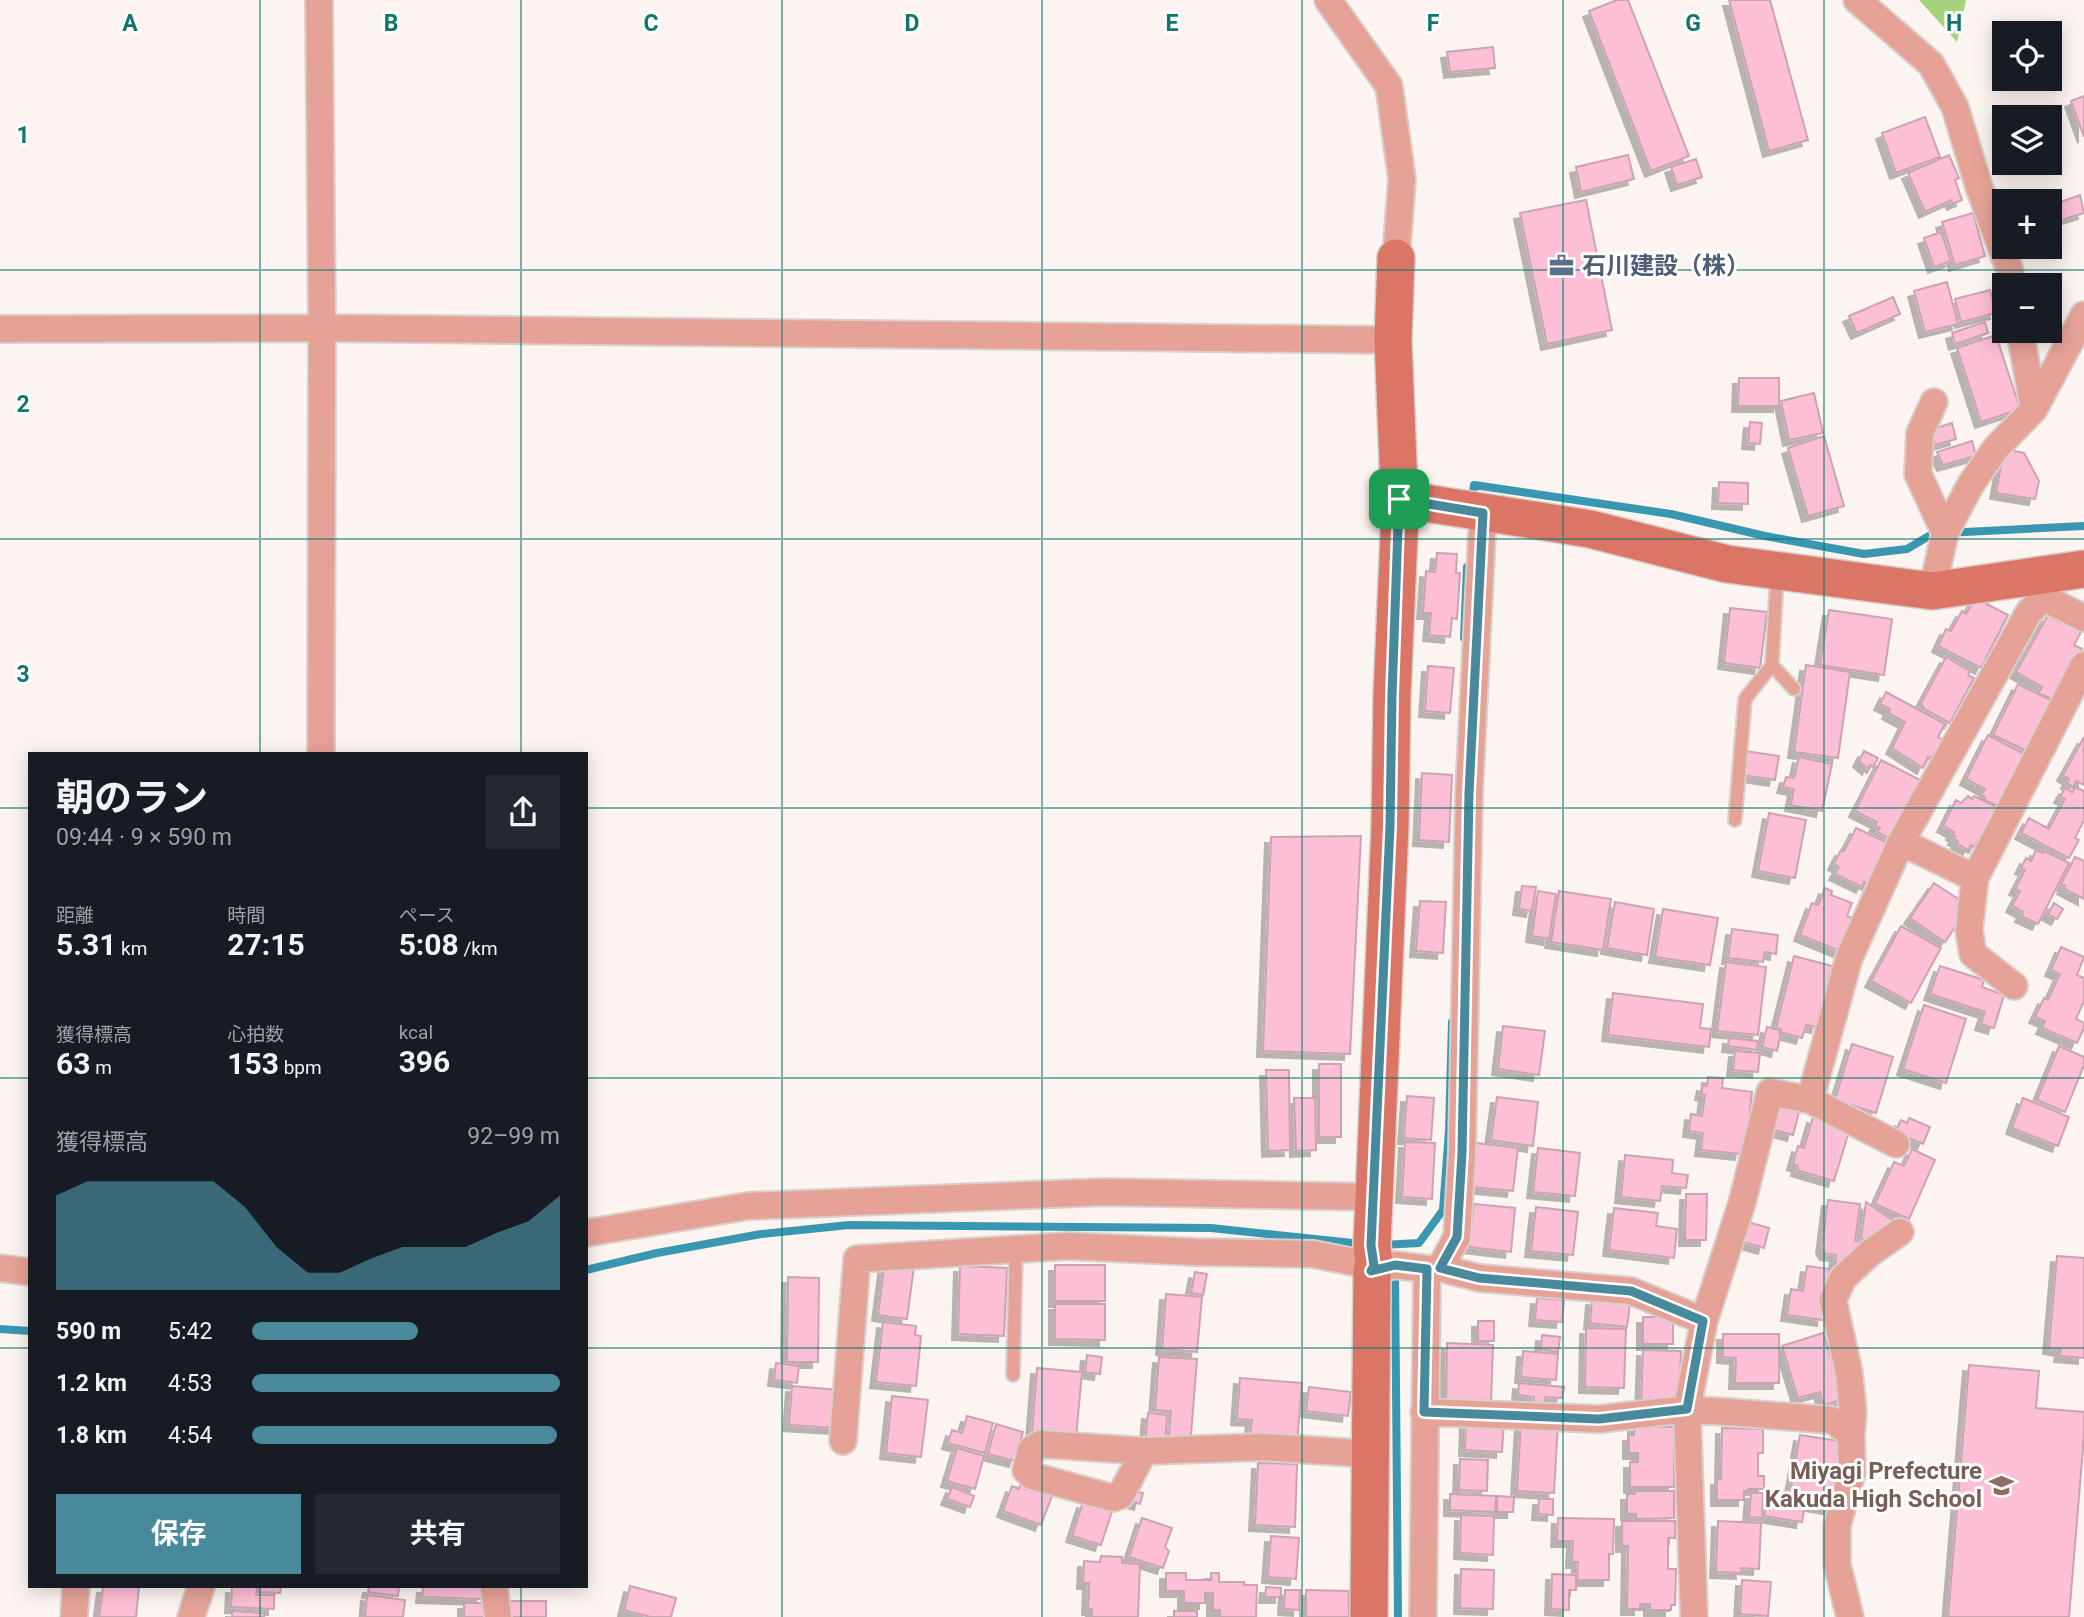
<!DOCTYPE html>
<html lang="ja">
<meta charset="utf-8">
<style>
body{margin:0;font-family:Roboto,"Noto Sans JP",sans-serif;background:#242831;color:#f1f3f6;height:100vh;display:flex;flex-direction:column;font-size:26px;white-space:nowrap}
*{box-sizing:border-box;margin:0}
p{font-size:23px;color:#9ea1a6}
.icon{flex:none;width:38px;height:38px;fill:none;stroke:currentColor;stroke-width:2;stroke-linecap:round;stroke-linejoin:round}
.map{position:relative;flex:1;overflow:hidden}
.sheet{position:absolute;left:28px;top:752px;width:560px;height:836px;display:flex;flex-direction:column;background:#171b24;border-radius:0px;box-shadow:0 4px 18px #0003}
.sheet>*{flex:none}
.fabs{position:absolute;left:1992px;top:21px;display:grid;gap:14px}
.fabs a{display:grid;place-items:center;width:70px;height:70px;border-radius:0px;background:#171b24;box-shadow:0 4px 18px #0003;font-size:35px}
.pin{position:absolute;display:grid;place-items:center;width:60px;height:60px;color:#fff;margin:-30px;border-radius:14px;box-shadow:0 4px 10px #0006}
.round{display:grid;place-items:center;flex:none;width:74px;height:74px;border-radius:0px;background:#242831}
.overview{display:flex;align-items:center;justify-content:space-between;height:119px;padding:0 28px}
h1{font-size:38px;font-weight:700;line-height:52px}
.figures{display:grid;grid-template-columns:repeat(3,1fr);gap:10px;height:119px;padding:7px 28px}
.figures div{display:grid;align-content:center}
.figures b{font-size:30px;font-weight:700}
.figures small{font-size:19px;font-weight:400}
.figures p{font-size:19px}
.chart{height:196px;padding:14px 28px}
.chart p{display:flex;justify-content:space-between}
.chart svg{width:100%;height:126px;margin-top:7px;fill:#48899b;opacity:.7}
.primary-button{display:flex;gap:14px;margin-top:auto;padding:14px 28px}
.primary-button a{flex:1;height:80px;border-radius:0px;background:#48899b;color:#fff;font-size:28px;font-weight:700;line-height:80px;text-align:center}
.primary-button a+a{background:#242831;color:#f1f3f6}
ul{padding:0 28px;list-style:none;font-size:23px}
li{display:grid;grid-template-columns:112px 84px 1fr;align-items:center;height:52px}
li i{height:18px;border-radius:9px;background:#48899b}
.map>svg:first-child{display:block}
.green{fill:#a7d37d}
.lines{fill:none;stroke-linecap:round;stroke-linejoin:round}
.stream{stroke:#3997b1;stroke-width:8}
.building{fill:#fdbfd6;stroke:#caa4b2;stroke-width:2;filter:url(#shadow)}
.lane-casing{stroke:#d8cfca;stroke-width:16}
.street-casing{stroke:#d8cfca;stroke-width:30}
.secondary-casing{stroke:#d8cfca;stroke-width:40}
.lane{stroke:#e7a297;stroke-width:12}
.street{stroke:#e7a297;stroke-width:26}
.secondary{stroke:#db7667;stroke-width:37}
.route-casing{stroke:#fff;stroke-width:14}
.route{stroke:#48899b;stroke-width:9}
.grid{fill:none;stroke:#0f766e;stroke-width:2;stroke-opacity:0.55}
.labels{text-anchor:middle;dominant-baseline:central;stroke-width:6;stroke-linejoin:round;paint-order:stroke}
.service-label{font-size:24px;font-weight:bold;fill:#4e5e75;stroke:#fff;text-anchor:start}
.education-label{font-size:24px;font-weight:bold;fill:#785e54;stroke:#fff;text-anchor:end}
.grid-label{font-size:23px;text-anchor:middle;font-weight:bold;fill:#0f766e;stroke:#fff;stroke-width:6;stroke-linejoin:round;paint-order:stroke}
</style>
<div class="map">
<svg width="2084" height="1617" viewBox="0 0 2084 1617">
<defs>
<filter id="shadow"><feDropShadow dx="-6" dy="6" stdDeviation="0" flood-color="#0004"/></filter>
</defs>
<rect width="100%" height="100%" fill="#fcf4f0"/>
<!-- green -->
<path class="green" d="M1919 0H1966L1957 42Z"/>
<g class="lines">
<!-- stream -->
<path class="stream" d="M1472 502 1474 485 1671 514 1765 536 1864 554 1907 549 1929 536 1945 533 2084 526
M1464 638 1467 567
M1382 1245 1419 1243 1443 1210 1449 1131 1452 1022
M586 1270 657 1253 761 1234 849 1225 1211 1228 1362 1244
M1395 1270 1398 1617
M0 1329 30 1331"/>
</g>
<!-- building -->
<path class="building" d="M1617 0H1628L1689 156 1651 171 1589 11Z
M1729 0H1770L1808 140 1769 151Z
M1493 47 1495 68 1450 72 1447 52Z
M2084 96V137L2071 101Z
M1925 117 1940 157 1896 173 1882 133Z
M1628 155 1634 179 1581 192 1576 167Z
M1949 155 1959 178 1955 180 1962 200 1953 204 1951 200 1925 212 1908 173Z
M1696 159 1702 177 1677 185 1671 167Z
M2080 195 2084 213 2049 224V206Z
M1586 200 1612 330 1547 344 1520 213Z
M1973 213 1985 256 1955 265 1942 222Z
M1941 232 1951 261 1934 267 1924 238Z
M1947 282 1958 324 1925 332 1914 291Z
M1990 290 1996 313 1961 322 1955 299Z
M1893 297 1900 314 1857 333 1849 316Z
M1985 322 1988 333 1955 344 1952 333Z
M1996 335 2020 409 1981 422 1957 348Z
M1739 378H1779V406H1738Z
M1814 393 1823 433 1789 440 1781 401Z
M1750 422 1762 423 1760 444 1748 443Z
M1952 423 1956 439 1935 445 1930 430Z
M1824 436 1844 506 1808 516 1788 448Z
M1972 441 1976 456 1943 465 1937 452Z
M2004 449 2024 453 2039 481 2035 499 1996 493Z
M1719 482 1748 483V504L1718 503Z
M1437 553 1457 554 1456 573H1460L1457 619 1452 618 1450 637 1429 635 1431 613H1423L1426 571 1435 572Z
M1975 598 2008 615 1981 668 1938 646 1946 629 1951 631 1962 611 1966 614Z
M1730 608 1767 612 1760 668 1724 663Z
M1829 610 1892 619 1884 675 1820 665Z
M2048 615 2059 622 2061 618 2082 630 2074 645 2082 649 2054 700 2038 693 2042 687 2016 672Z
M1946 657 1970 671 1968 675 1974 678 1950 723 1924 709 1921 703Z
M1806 665 1850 672 1838 758 1794 752Z
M1428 666 1454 668 1450 713 1425 711Z
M2018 684 2054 702 2028 754 2023 752V749L1993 735Z
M1886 692 1945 724 1938 737 1943 740 1936 754 1934 753 1931 758 1928 757 1923 768 1892 748 1905 722 1888 713 1890 709 1880 704Z
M1988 735 2026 755 2004 809 1983 799 1985 797 1981 795 1985 789 1966 779Z
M2084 737V785L2076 781 2073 787 2067 783 2069 779 2063 775Z
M1745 751 1779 756 1775 780 1742 775Z
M1864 751 1878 758 1873 767 1870 765 1868 769 1859 761Z
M1799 757 1832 764 1822 811 1791 805 1794 789 1783 787 1786 777 1794 778Z
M1881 760 1920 780 1890 839 1877 832 1880 828 1875 826 1877 822 1855 811Z
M1422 773 1452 775 1449 842 1419 840Z
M2075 787 2084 791V820L2075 838 2079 840 2069 858 2021 833 2029 818 2049 829 2065 799 2060 797 2065 788 2073 792Z
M1968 796 1972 799 1974 796 1997 807 1980 841 1978 840 1975 847 1971 845 1968 850 1957 844 1958 841 1954 839 1955 836 1952 834 1954 832 1943 826 1956 800 1961 803Z
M1769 813 1806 820 1795 878 1758 871Z
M1856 828 1888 843 1868 884 1864 882 1862 887 1835 874 1839 867 1834 864 1841 850 1844 851Z
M1361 836 1350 1054 1263 1051 1271 837Z
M2036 850 2043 853 2044 851 2069 863 2038 924 2021 916 2023 912 2012 906 2020 891 2015 889 2025 870 2021 868 2026 858 2031 861Z
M2075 857 2084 861V899L2063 888 2065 886 2061 884Z
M1934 883 1969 906 1945 942 1910 918Z
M1522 886 1536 887 1532 911 1519 909Z
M1825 888 1832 891 1831 895 1852 903 1847 916 1855 919 1842 952 1800 935 1812 903 1818 905Z
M1538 891 1556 894 1549 939 1532 936Z
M1559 891 1611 899 1603 950 1551 942Z
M1420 901 1446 902 1443 953 1416 951Z
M1615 902 1654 909 1647 955 1607 948Z
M2054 903 2063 909 2057 919 2048 914Z
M1663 909 1718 918 1710 965 1655 957Z
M1901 926 1941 948 1911 1003 1871 981Z
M1732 929 1778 935 1776 954 1765 952 1763 962 1728 958Z
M2061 947 2084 957 2077 975 2084 978V1001L2076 1019 2084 1023V1028L2077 1043 2042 1028 2045 1021 2035 1017 2044 998 2048 1000 2060 974 2051 970Z
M1794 956 1832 966 1817 1027 1806 1025 1802 1038 1780 1032 1781 1029 1776 1028Z
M1726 962 1766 967 1758 1035 1717 1031Z
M1940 966 1984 980 1982 987 2004 995 1994 1028 1981 1024 1985 1012 1930 994Z
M1613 993 1703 1004 1700 1028 1711 1029 1709 1047 1608 1035Z
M1924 1005 1966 1019 1946 1083 1903 1069Z
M1503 1026 1545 1031 1539 1075 1498 1069Z
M1767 1027 1780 1030 1779 1033H1781L1777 1051 1762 1047Z
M1729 1038 1758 1041 1757 1050 1728 1046Z
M1852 1044 1893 1057 1876 1113 1835 1100Z
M2059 1046 2084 1057V1065L2065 1112 2037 1100Z
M1735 1051 1760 1053 1758 1072 1733 1070Z
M1319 1064H1341V1137H1319Z
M1266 1070H1289L1290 1150 1268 1151Z
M1708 1077 1723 1078 1722 1088 1752 1092 1749 1121 1756 1122 1754 1143 1743 1141 1741 1154 1701 1150 1703 1133 1689 1131 1691 1114 1702 1116 1705 1095 1701 1094 1703 1085 1707 1086Z
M1407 1096 1434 1098 1431 1140 1404 1138Z
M1497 1097 1538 1102 1533 1146 1491 1140Z
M1294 1098H1315L1316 1150 1296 1151Z
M2023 1098 2069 1117 2058 1146 2012 1128Z
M1778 1102 1800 1108 1793 1135 1771 1129Z
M1813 1117 1850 1128 1834 1181 1797 1170 1798 1166 1793 1164 1798 1146 1804 1148Z
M1909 1118 1930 1127 1923 1144 1895 1132 1901 1120 1907 1123Z
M1405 1142 1435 1143 1432 1199 1402 1197Z
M1476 1143 1518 1148 1513 1191 1472 1187Z
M1538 1148 1580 1153 1575 1196 1533 1192Z
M1912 1149 1935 1160 1909 1219 1875 1204 1894 1162 1904 1166Z
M1625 1155 1673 1160 1672 1173 1688 1175 1686 1188 1662 1186 1660 1201 1621 1197Z
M1686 1194H1707L1706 1240H1685Z
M1828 1200 1860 1204 1855 1241 1863 1242 1849 1265 1835 1263 1836 1255 1826 1254 1822 1248Z
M1866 1202 1892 1220 1876 1244 1861 1238Z
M1474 1204 1515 1208 1511 1252 1469 1247Z
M1536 1207 1578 1212 1573 1255 1531 1251Z
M1614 1208 1658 1213 1656 1226 1677 1229 1674 1258 1609 1250Z
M1748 1222 1769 1228 1764 1248 1743 1242Z
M2057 1256 2084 1258V1358L2060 1356 2061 1350 2049 1348Z
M885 1262 914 1266 907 1319 878 1315Z
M1055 1265H1105V1301H1055Z
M960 1266 1007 1268 1004 1336 958 1334Z
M1807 1266 1830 1269 1823 1320 1787 1315 1791 1289 1803 1291Z
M1195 1272 1207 1274 1203 1295 1191 1293Z
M788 1277 819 1278 818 1362H787Z
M1166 1294 1202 1297 1197 1352 1162 1349Z
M1537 1298 1564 1300 1562 1322 1535 1320Z
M1592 1299 1630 1303 1627 1327 1590 1323Z
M1055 1304H1105V1340L1055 1339Z
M1643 1317H1673V1344H1643Z
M1478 1321H1494V1341H1478Z
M883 1322 916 1326 915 1335 921 1336 916 1386 876 1382Z
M1586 1328 1626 1329 1624 1388 1585 1387Z
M1823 1333 1831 1358 1835 1357 1847 1398 1824 1405 1820 1392 1798 1398 1782 1346Z
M1723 1334H1779V1383H1735L1736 1358 1723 1357Z
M1542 1335 1560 1337 1558 1352 1541 1349Z
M1447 1343 1493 1345 1491 1403 1446 1402Z
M1643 1350 1681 1351 1679 1408 1641 1407Z
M1523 1351 1558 1354 1556 1380 1521 1377Z
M1087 1355 1102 1357 1100 1374 1085 1372Z
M1159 1357 1197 1359 1190 1448 1168 1446 1171 1411 1155 1410Z
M776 1363 799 1366 797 1383 774 1380Z
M1969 1365 2039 1371 2036 1408 2084 1412V1436L2069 1617H1948Z
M1037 1368 1082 1372 1076 1438 1032 1434Z
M1240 1378 1302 1383 1297 1442 1250 1438 1252 1420 1237 1419Z
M1519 1383 1564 1387 1562 1398 1545 1397 1544 1407H1533L1534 1397 1518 1395Z
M792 1386 839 1390 836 1428 789 1425Z
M1309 1387 1351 1392 1348 1416 1306 1411Z
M892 1396 928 1400 921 1457 886 1453Z
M1148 1413 1167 1415 1165 1445 1145 1444Z
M967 1416 993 1423 985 1453 948 1443 952 1430 962 1433Z
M1466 1420 1504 1422 1502 1452 1465 1450Z
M1521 1421 1558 1423 1554 1493 1517 1491Z
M996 1424 1023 1432 1015 1461 988 1454Z
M1634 1426 1674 1427V1487H1630V1462H1638V1453H1629V1435H1634Z
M1722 1428 1763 1429V1453H1758V1476H1764V1489H1748V1491H1744V1500H1717V1479H1721Z
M1800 1435 1846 1442 1835 1509 1805 1504 1802 1522 1764 1516 1768 1489 1790 1493Z
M957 1448 984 1456 975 1489 947 1481Z
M1460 1459 1488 1460 1487 1491 1459 1490Z
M1258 1463 1297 1464 1295 1527 1255 1525Z
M1022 1481 1053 1493 1041 1525 1003 1511 1012 1486 1019 1489Z
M952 1487 974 1496 970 1507 947 1499Z
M1136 1491 1143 1493 1140 1504 1133 1502Z
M1635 1491H1674V1518L1636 1519V1514H1627V1494H1635Z
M1751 1493H1763L1762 1518 1749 1517Z
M1450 1494 1496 1496 1495 1512 1450 1510Z
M1497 1496 1514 1497 1513 1512H1497Z
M1539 1499H1553V1515L1538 1514Z
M1083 1502 1112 1511 1101 1545 1072 1536Z
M1461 1515 1494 1516 1493 1555 1460 1553Z
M1142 1518 1172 1528 1165 1547 1169 1551 1163 1568 1129 1557Z
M1558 1518 1614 1519 1613 1554H1609V1580H1577L1578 1562H1572L1573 1541H1557Z
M1622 1521H1675V1538H1668V1569H1676L1675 1605H1671V1610H1650V1604H1640V1609H1627L1628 1546H1622Z
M1718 1521 1761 1523 1759 1569 1741 1568 1742 1573 1716 1572Z
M1271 1536 1299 1538 1296 1579 1268 1577Z
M1101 1556 1122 1557V1563L1140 1564 1138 1617H1092V1609H1088L1089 1583H1083L1084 1561 1100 1562Z
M1461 1569 1494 1570 1493 1609 1460 1608Z
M1166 1573H1186V1580H1211V1573H1219V1582H1244V1585H1257L1256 1617H1220V1610H1213V1593H1205V1603H1184V1591H1166Z
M1552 1574 1576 1575V1590H1569V1610L1551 1609Z
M1742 1580 1771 1582 1768 1616 1740 1614Z
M630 1586 676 1598 671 1617H651L624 1610Z
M103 1587H139L136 1617H99Z
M232 1587H257L256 1595H274V1609L231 1607Z
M259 1587H281L280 1593 258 1592Z
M369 1587H399L398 1596 368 1592Z
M423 1587H483L482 1599 422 1597Z
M1266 1587 1281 1588V1597H1265Z
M1285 1590H1300L1299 1610 1284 1609Z
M1306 1590 1349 1591V1617H1306Z
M367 1595 405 1600 403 1617H365Z
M509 1601H546V1617H509Z
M464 1603H484V1617H464Z
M232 1611 264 1613V1617H232Z
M1174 1611H1197V1617H1174Z"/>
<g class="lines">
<defs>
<path id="lane" d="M1777 575 1772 665 1794 689
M1735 820 1745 699 1772 665
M1013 1375 1016 1249"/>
<path id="street" d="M319 0 322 328 321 754
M1328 0 1389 86 1402 179 1396 258
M1857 0 1931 64 1955 107 1979 187 2009 268 2012 285
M0 329 322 328 1393 340
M2034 409 2084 315
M1945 533 1971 484 1996 448 2034 409 2020 331
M2036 583 2044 598 2084 618
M1932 591 1945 533 1918 474 1920 433 1934 402
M1901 842 1975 878 2084 665
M1975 878 1969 930 1973 954 2014 986
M1810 1100 1896 1144
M586 1233 748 1206 1105 1192 1374 1197
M0 1268 30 1272
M1440 1268 1479 1278 1631 1291 1704 1321
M1372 1271 1395 1265 1427 1269 1440 1268 1457 1237 1462 1152 1469 793 1483 513
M1424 1412 1599 1419 1687 1409 1694 1617
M1851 1434 1853 1412 1849 1373 1833 1300 1843 1278 1870 1253 1900 1232
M843 1441 857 1259 1068 1246 1196 1252 1313 1254 1374 1266
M1144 1451 1121 1495 1113 1498 1032 1476 1026 1470 1031 1450 1040 1444 1144 1451 1264 1447 1372 1454
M494 1587 498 1617
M74 1617 76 1587
M191 1617 201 1587
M1423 1617 1427 1269
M1850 1617 1837 1564V1526L1852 1472 1851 1434 1832 1420 1687 1409 1704 1321 1742 1203 1770 1092 1810 1100 1849 958 1901 842 2029 612 2044 598"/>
<path id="secondary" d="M1400 499 1590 529 1727 564 1932 591 2084 569
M1369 1617 1372 1271 1374 1266 1372 1245 1390 826 1392 695 1400 512 1393 340 1396 258"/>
</defs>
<!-- lane casing -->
<use href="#lane" class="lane-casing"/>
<!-- street casing -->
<use href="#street" class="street-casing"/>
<!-- secondary casing -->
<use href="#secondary" class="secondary-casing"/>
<!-- lane -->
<use href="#lane" class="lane"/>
<!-- street -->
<use href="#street" class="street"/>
<!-- secondary -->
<use href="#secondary" class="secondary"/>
</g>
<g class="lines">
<defs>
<path id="route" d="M1399 499 1483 513 1469 793 1462 1153 1457 1237 1440 1268 1479 1278 1631 1291 1703 1321 1687 1409 1599 1419 1424 1412 1427 1269 1395 1265 1371 1271 1374 1266 1371 1245 1390 826 1392 695Z"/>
</defs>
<!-- route casing -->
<use href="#route" class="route-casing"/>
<!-- route -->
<use href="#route" class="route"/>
</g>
<!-- grid -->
<path class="grid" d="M260 0V754M521 0V754M782 0V1617M1042 0V1617M1302 0V1617M1563 0V1617M1824 0V1617M0 270H2084M0 539H2084M0 808H30M586 808H2084M0 1078H30M586 1078H2084M0 1348H30M586 1348H2084M260 1587V1617M521 1587V1617"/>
<!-- icons -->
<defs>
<symbol id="office-bare" viewBox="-9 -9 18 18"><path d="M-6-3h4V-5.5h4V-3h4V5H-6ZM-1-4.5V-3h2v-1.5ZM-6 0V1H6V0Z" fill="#5c6f8a" stroke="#fff" stroke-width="2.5" paint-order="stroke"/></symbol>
<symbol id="school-bare" viewBox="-9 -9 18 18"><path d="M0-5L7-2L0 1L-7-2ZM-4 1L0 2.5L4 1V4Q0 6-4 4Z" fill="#8d6e63" stroke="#fff" stroke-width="2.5" paint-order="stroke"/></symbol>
</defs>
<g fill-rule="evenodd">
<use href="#office-bare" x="1544" y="248" width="35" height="35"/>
<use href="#school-bare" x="1984" y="1468" width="35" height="35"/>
</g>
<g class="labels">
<!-- service labels -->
<g class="service-label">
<text x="1582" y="266">石川建設（株）</text>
</g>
<!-- education labels -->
<g class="education-label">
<text x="1982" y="1471">Miyagi Prefecture<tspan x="1982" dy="28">Kakuda High School</tspan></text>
</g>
</g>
<g class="grid-label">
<text x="130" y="31">A</text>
<text x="391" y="31">B</text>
<text x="651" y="31">C</text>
<text x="912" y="31">D</text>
<text x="1172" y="31">E</text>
<text x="1433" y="31">F</text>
<text x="1693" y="31">G</text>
<text x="1954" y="31">H</text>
<text x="23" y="143">1</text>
<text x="23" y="412">2</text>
<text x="23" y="682">3</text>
</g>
</svg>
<div class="fabs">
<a><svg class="icon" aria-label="locate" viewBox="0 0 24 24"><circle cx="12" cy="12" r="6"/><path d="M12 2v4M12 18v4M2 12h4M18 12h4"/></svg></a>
<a><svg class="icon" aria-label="layers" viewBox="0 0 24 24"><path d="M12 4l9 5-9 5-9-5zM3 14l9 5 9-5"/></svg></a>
<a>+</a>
<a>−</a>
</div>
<div class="pin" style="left:1399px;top:499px;background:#1e9e55"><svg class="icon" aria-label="arrive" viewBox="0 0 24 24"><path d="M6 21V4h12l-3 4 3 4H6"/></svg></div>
<section class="sheet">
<div class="overview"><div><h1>朝のラン</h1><p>09:44 · 9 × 590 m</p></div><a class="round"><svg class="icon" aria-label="share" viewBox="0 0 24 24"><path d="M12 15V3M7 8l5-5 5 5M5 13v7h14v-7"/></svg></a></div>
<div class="figures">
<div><p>距離</p><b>5.31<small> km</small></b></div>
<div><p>時間</p><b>27:15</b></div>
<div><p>ペース</p><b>5:08<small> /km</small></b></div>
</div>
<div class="figures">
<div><p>獲得標高</p><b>63<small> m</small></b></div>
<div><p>心拍数</p><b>153<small> bpm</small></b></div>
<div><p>kcal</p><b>396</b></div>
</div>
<div class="chart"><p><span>獲得標高</span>92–99 m</p>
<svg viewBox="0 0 160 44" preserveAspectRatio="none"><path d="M0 44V11L10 6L20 6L30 6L40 6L50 6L60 15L70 29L80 38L90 38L100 33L110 29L120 29L130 29L140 24L150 20L160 11V44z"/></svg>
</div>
<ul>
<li><b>590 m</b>5:42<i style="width:54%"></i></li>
<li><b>1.2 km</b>4:53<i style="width:100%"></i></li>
<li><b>1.8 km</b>4:54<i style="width:99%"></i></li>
</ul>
<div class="primary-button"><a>保存</a><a>共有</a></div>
</section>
</div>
